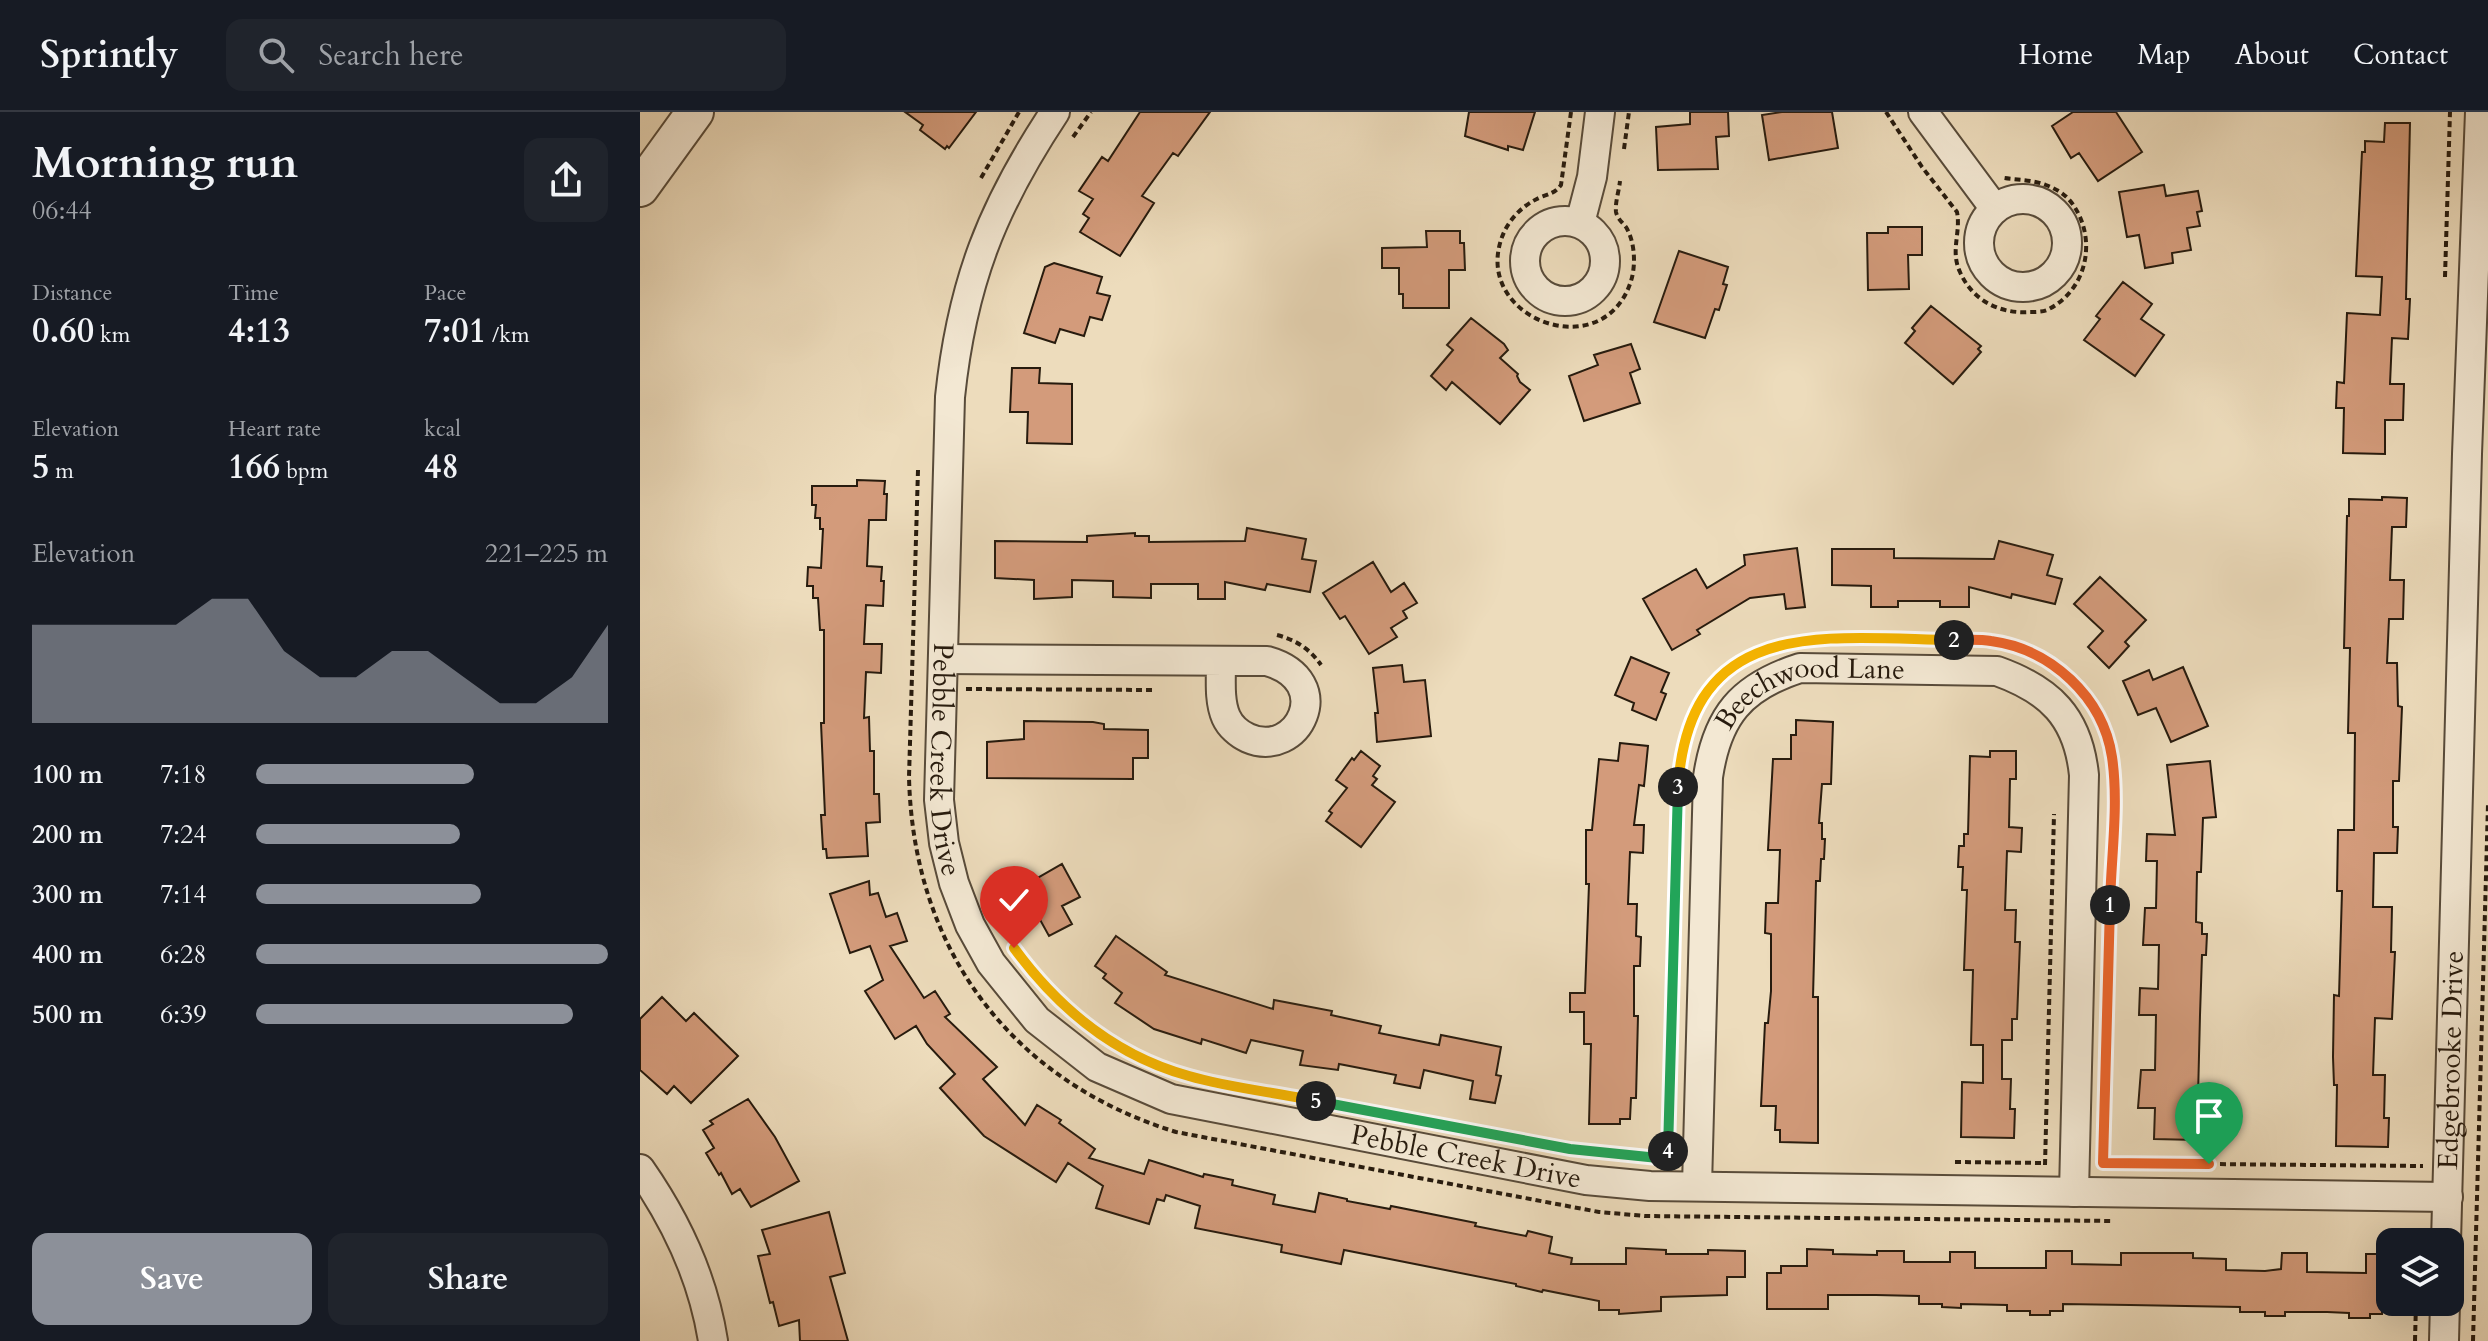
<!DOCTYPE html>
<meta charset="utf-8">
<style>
body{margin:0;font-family:Cardo,serif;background:#20242c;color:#f1f3f6;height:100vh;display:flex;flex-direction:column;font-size:30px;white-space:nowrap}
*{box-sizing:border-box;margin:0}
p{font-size:26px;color:#9ea1a6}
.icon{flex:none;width:44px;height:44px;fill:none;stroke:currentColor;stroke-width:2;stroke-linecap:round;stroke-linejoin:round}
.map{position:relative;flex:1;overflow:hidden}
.side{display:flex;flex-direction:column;background:#171b24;width:640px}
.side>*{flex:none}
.tools{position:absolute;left:1736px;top:1116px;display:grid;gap:16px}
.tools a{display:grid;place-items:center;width:88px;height:88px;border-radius:16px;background:#171b24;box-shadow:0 8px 32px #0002;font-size:40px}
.pin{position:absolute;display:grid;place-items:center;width:68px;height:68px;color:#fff;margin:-82px -34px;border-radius:50% 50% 50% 0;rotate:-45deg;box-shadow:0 0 8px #0007}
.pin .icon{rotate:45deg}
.km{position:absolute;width:40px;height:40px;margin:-20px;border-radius:50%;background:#222;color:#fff;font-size:22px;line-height:40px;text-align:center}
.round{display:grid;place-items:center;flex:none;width:84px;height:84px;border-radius:16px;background:#20242c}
.overview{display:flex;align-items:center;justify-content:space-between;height:136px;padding:0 32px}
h1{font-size:44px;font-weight:600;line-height:60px}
.stats{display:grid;grid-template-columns:repeat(3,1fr);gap:12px;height:136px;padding:8px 32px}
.stats div{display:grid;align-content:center}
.stats b{font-size:34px;font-weight:600}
.stats small{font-size:22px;font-weight:400}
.stats p{font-size:22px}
.chart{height:224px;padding:16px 32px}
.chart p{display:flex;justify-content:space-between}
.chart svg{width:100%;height:144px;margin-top:8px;fill:#8c9099;opacity:.7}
.cta{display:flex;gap:16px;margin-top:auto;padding:16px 32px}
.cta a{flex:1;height:92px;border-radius:16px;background:#8c9099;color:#fff;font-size:32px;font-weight:600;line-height:92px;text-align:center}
.cta a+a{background:#20242c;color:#f1f3f6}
ul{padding:0 32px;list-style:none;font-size:26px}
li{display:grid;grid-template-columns:128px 96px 1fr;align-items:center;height:60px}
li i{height:20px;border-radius:10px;background:#8c9099}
header{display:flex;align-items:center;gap:48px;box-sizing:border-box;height:112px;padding:0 40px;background:#171b24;border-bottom:2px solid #363941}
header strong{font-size:38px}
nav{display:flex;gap:44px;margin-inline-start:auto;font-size:28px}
.search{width:560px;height:72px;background:#20242c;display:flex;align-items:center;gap:20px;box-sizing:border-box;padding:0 28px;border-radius:16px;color:#9ea1a6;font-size:30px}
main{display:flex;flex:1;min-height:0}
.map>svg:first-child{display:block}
.building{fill:#d39b7b;stroke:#271b0e;stroke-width:2}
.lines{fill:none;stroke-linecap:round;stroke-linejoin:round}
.minor-casing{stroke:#584b3a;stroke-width:32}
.tertiary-casing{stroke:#584b3a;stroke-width:40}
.path{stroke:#271b0e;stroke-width:4;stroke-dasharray:6 4;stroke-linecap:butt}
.minor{stroke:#f3e8d3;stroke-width:28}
.tertiary{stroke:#f3e8d3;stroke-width:36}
.split-1-casing{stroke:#fff;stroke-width:16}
.split-2-casing{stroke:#fff;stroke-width:16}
.split-3-casing{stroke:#fff;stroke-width:16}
.split-4-casing{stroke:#fff;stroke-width:16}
.split-5-casing{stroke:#fff;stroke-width:16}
.split-6-casing{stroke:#fff;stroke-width:16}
.split-1{stroke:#f0652b;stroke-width:10}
.split-2{stroke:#f0652b;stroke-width:10}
.split-3{stroke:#f5b400;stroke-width:10}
.split-4{stroke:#22a559;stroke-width:10}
.split-5{stroke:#22a559;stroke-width:10}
.split-6{stroke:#f5b400;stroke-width:10}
.labels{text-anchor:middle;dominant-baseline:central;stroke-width:7;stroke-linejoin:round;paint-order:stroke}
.street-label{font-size:28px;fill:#271b0e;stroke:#f3e8d3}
</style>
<header>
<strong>Sprintly</strong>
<div class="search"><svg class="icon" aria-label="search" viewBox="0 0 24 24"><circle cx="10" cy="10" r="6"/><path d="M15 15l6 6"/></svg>Search here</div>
<nav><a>Home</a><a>Map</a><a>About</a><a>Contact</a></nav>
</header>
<main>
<section class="side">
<div class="overview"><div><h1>Morning run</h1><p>06:44</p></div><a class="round"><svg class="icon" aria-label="share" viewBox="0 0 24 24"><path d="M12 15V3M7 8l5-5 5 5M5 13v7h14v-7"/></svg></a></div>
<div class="stats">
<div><p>Distance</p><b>0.60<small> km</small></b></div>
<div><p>Time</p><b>4:13</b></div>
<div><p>Pace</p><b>7:01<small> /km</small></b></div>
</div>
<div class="stats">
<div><p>Elevation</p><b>5<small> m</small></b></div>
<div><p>Heart rate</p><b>166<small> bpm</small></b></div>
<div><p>kcal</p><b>48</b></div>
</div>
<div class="chart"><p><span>Elevation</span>221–225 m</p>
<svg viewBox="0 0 160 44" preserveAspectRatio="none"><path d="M0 44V14L10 14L20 14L30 14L40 14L50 6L60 6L70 22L80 30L90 30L100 22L110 22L120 30L130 38L140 38L150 30L160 14V44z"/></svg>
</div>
<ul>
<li><b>100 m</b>7:18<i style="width:62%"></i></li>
<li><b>200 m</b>7:24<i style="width:58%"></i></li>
<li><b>300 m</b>7:14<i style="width:64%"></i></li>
<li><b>400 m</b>6:28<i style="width:100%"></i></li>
<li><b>500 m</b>6:39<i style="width:90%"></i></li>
</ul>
<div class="cta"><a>Save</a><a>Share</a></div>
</section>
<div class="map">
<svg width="1848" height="1229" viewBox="0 0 1848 1229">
<rect width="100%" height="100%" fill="#eddcbc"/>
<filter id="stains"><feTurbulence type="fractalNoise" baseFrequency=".0025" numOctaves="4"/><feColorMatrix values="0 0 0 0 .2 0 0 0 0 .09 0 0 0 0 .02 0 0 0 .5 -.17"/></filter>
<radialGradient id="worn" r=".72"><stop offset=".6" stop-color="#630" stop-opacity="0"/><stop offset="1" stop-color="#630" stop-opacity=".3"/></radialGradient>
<!-- building -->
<path class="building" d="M265 0H336L309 36 307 34 305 37 280 18 283 13Z
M500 0H570L538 44 533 41 502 84 514 91 480 144 440 120 449 106 443 102 453 87 439 79 462 45 468 49Z
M829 0H895L883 38 868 34V38L825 24Z
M1050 0H1088L1089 24 1076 25 1078 57 1018 58 1016 15 1050 12Z
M1142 0H1192L1198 36 1129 48 1122 3Z
M1433 0H1476L1502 40 1458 69 1439 41 1431 46 1412 14Z
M1745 11H1770L1766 187H1770L1768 227 1752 226 1750 272H1764L1763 308H1745V342L1703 341 1704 296H1696L1697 270 1704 271 1707 201 1740 203 1742 165 1716 164 1722 40H1725V29L1744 30Z
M1524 73 1526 84 1558 79 1562 99 1557 100 1560 114 1547 116 1551 138 1532 141 1533 151 1505 156 1499 123 1487 125 1479 80Z
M1248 115H1282V143H1268L1269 177 1228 178 1227 121H1248Z
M786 119H820V131H824L825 158H809V196H763V182H759V156H742V136L787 135Z
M1039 139 1088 155 1083 172 1087 173 1079 198 1075 197 1065 226 1014 210Z
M414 151 462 165 457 181 470 184 462 208 450 205 444 224 420 217 415 231 384 221 405 155Z
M1483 170 1512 192 1501 207 1524 223 1495 264 1444 228 1460 207 1456 204Z
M1291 194 1341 234 1338 237 1341 240 1313 272 1265 231 1275 219 1272 216Z
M831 206 864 232 868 238 860 246 878 262 877 264 880 270 890 278 860 312 812 270 806 278 791 264 813 238 807 233Z
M991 232 1000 257 990 261 1000 291 944 309 929 264 958 253 954 243Z
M372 256H400L399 271 432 272V332L387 331 388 300H370Z
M217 368 245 369 244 382H247L246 408H229L227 454 242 455 241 469H244L243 494 226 493 224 532H242L241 561 226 560 224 606 229 605 230 639H234V682H239L240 710 226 711 228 744 187 746 186 737H183L181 703H185L181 611H184V518H180L178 486H173V474H167L168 455 181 456 183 417H180V406H175L176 393H172V374H217Z
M1742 385 1767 386 1766 415H1752L1750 468H1764L1763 507H1749L1747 551H1757L1758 594 1762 595 1759 669H1753V715H1758L1757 741H1734L1733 795H1752L1751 840H1755L1752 907 1735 906 1733 963H1745L1744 1006H1749L1748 1035 1696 1034 1697 973H1694L1693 945 1694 883 1699 884 1702 779H1697L1698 718H1714L1715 621H1708L1710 536H1704L1707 404H1709V387L1742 388Z
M607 416 666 427 662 447 676 449 670 480 627 472 625 478 585 470V487H558V472H511V486L473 485V469L432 468V485L394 487V468L355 466V429L447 430V424L495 421V424H509V430L605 429Z
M1359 429 1413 443 1407 463 1422 467 1415 492 1372 482 1371 486 1329 475V495H1300V489H1258V495H1231V474L1192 473V437H1254V446L1354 447Z
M1157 436 1165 495 1146 497 1144 482 1110 486 1057 518 1060 522 1032 538 1003 487 1056 457 1067 476 1105 453 1104 443Z
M733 450 751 480 764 471 777 491 763 499 767 506 751 516 757 525 729 542 705 504 700 507 683 481Z
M1460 465 1506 508 1485 530 1489 534 1469 556 1448 535 1463 519 1434 492Z
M991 545 1029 561 1021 580 1026 582 1016 608 992 598 994 591 975 583Z
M762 553 764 570 785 568 791 624 737 630 735 601H738L733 556Z
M1543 555 1568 614 1531 630 1516 596 1498 603 1483 569 1509 558 1513 568Z
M1156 608 1193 610 1191 672H1182L1179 711H1182V727H1185L1184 747H1181L1180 769H1176L1173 885H1178V1031L1140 1030V1018H1135L1136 994H1121L1125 911H1128L1131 879V822L1125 821 1126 791H1138L1140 738H1128L1133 647H1151V623H1156Z
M384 609 453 610 464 612V617L508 618V646H493V667L347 666V630L384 627Z
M980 631 1008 634 1004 674 999 673 994 713H1004L1003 741 990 740 988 792H997L996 824 1001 825 1000 854H994V904H998L996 986H991L990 1007H980V1012H949L951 932H944V900H930V881H945L949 772H946V718H952L959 647 978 649Z
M721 639 740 654 733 664 737 667 732 673 755 690 721 735 686 709 692 701 689 699 707 676 696 668 712 646 714 648Z
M1350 639H1376V667H1370L1369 715 1382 716 1381 740 1367 739 1365 798H1376L1375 830H1380L1377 907H1372V928H1362V967H1371L1370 997H1375L1374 1026 1321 1025 1322 970 1343 971V933H1331L1333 858H1324L1327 778H1322L1323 755H1318L1319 734H1324V722H1328L1330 644 1350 645Z
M1570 649 1576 705 1563 706 1561 760H1557L1556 810 1562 811V822H1567L1566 843H1562L1560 903 1558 985H1562V1006H1558L1557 1028 1514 1027 1515 996H1498L1501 958H1515L1516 903H1499L1500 876 1518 877 1519 833H1503L1505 796H1516L1517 749H1506L1507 722 1535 723 1527 653Z
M422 752 440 785 422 794 432 812 409 824 382 775Z
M229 769 230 783 238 781 246 805 257 801 267 829 250 834 284 886 295 879 310 902 305 905 357 955 343 967 385 1013 397 993 421 1008 419 1011 455 1037 449 1046 504 1062 509 1048 563 1065 564 1062 593 1068 592 1073 635 1083 633 1092 675 1100 679 1081 707 1087V1089L750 1097 751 1094 836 1111 835 1114 886 1124 888 1119 912 1125 909 1141 932 1146 931 1152H986V1136L1026 1138V1142H1068V1138L1105 1139V1165H1087V1183L1021 1185V1199L979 1202V1198H959V1189L903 1178 902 1180 876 1174V1172L704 1138 701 1152 641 1140 642 1133 555 1116 560 1094 526 1083 524 1089 517 1087 509 1112 456 1096 463 1074 428 1051 416 1070 344 1024 300 976 315 962 287 932 276 914 255 927 225 879 243 868 230 834 210 841 190 782Z
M476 824 527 860 525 863 633 897 634 888 692 899 691 903 741 914 739 921 799 933 801 923 861 935 856 963 861 964 855 991 830 987 833 969 784 958 780 976 754 971 756 963 699 952 698 958 660 953 663 939 611 928 606 941 562 927 561 932 514 917 475 891 482 881 463 866 466 862 455 854Z
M22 885 46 909 54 901 98 944 51 991 34 974 27 982 0 958V907Z
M108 987 135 1025 159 1069 111 1095 100 1077 92 1082 81 1061 79 1063 66 1041 74 1036 63 1018 73 1012 70 1009Z
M189 1100 205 1161 190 1165 208 1229H160L159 1208 139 1214 133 1190 130 1191 118 1144 130 1142 122 1118Z
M1167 1137 1193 1138V1142L1237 1143V1139H1264V1150H1310V1140H1335V1156H1406V1139H1432V1152L1481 1153V1141H1553V1146L1586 1147V1158L1625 1159 1641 1157 1642 1141H1667V1160L1726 1161V1142H1750V1177L1742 1176V1202H1730V1206H1709V1201L1687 1200H1645V1204H1625V1200H1600V1195L1490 1193 1423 1192V1199H1410V1203H1390V1199H1367V1193L1321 1192V1196L1302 1195V1192H1279V1184L1236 1183H1188V1197H1127V1161H1141V1154H1167Z"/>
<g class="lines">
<defs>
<g id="minor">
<path id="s1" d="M415 0C352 95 322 171 310 285L299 688 304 731 314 771 330 813 351 851 397 908 457 955 531 987 946 1068 1010 1074 1808 1085"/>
<path d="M1283 0 1355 97"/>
<circle cx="1383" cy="131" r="44"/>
<circle cx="925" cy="149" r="40"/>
<path d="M940 111 952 65 960 0"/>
<path d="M303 547 627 549C698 569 658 648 608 626 599 622 590 614 586 605 579 589 581 568 581 550"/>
<path d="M0 1057C37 1110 63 1165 73 1229"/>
<path id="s2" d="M1057 1074 1068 665C1077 604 1101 575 1160 556L1357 559C1410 578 1438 605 1444 663L1434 1080"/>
<path id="s3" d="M1806 1130 1827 342 1840 0"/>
<path d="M1804 1229 1805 1190"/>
</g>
<path id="tertiary" d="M0 76 55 0"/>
</defs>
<!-- minor casing -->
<use href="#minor" class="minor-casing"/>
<!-- tertiary casing -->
<use href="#tertiary" class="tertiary-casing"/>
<!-- path -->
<path class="path" d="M931 0 921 73C915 81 909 82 901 85 885 92 873 103 865 118 824 204 963 258 991 169 996 153 995 130 986 115 982 110 977 106 976 100 975 90 979 79 980 69
M1246 0 1282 55 1317 100C1321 121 1310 139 1320 160 1332 188 1359 202 1389 200 1395 200 1402 200 1407 198 1442 181 1455 140 1440 105 1432 88 1424 80 1406 73 1394 68 1377 68 1364 66
M433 25 451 0
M984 37 989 0
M341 66 379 0
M1805 165 1810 0
M278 358 269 665C273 838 371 969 536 1020L959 1100 1005 1104 1472 1109
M637 523C656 528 670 537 681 553
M1161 528 1351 529C1422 543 1468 590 1473 664L1465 958
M326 577 514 578
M1028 1048 1038 673C1039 659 1039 644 1043 630 1058 577 1100 542 1152 529
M1315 1050 1406 1051
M1460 1051 1783 1054
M1405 1053 1414 702
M1775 1229 1776 1191
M1833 1229 1848 692"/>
<!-- minor -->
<use href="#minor" class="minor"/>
<!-- tertiary -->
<use href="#tertiary" class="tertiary"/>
</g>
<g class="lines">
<defs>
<path id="split-1" d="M1470 793 1463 1051 1569 1052"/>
<path id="split-2" d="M1314 528C1326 528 1339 527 1351 529 1411 537 1463 585 1472 645 1479 692 1471 745 1470 793"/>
<path id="split-3" d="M1038 675C1050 502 1185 526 1314 528"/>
<path id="split-4" d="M1028 1039 1038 675"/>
<path id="split-5" d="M676 989 930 1037 1028 1047V1039"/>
<path id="split-6" d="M374 836C418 896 476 944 549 964 590 976 634 980 676 989"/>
</defs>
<!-- split-1 casing -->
<use href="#split-1" class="split-1-casing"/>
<!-- split-2 casing -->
<use href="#split-2" class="split-2-casing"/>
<!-- split-3 casing -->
<use href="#split-3" class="split-3-casing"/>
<!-- split-4 casing -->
<use href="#split-4" class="split-4-casing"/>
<!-- split-5 casing -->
<use href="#split-5" class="split-5-casing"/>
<!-- split-6 casing -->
<use href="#split-6" class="split-6-casing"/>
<!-- split-1 -->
<use href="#split-1" class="split-1"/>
<!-- split-2 -->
<use href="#split-2" class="split-2"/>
<!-- split-3 -->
<use href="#split-3" class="split-3"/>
<!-- split-4 -->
<use href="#split-4" class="split-4"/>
<!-- split-5 -->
<use href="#split-5" class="split-5"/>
<!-- split-6 -->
<use href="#split-6" class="split-6"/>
</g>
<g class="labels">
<!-- street labels -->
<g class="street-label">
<text stroke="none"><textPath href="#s2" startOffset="564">Beechwood Lane</textPath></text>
<text stroke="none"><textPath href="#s1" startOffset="670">Pebble Creek Drive</textPath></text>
<text stroke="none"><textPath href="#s3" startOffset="182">Edgebrooke Drive</textPath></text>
<text stroke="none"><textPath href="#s1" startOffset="1414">Pebble Creek Drive</textPath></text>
</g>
</g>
<rect width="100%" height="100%" filter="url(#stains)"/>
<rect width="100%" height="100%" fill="url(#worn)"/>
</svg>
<div class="tools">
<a><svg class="icon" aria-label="layers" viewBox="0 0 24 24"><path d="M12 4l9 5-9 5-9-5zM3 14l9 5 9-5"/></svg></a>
</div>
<div class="pin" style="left:1569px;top:1052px;background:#1e9e55"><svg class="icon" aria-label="arrive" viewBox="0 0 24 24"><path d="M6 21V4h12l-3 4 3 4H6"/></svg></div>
<div class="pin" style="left:374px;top:836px;background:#d93025"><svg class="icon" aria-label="check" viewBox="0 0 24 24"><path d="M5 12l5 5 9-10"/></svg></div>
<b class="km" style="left:1470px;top:793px">1</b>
<b class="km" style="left:1314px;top:528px">2</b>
<b class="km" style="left:1038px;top:675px">3</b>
<b class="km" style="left:1028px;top:1039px">4</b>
<b class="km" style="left:676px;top:989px">5</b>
</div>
</main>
